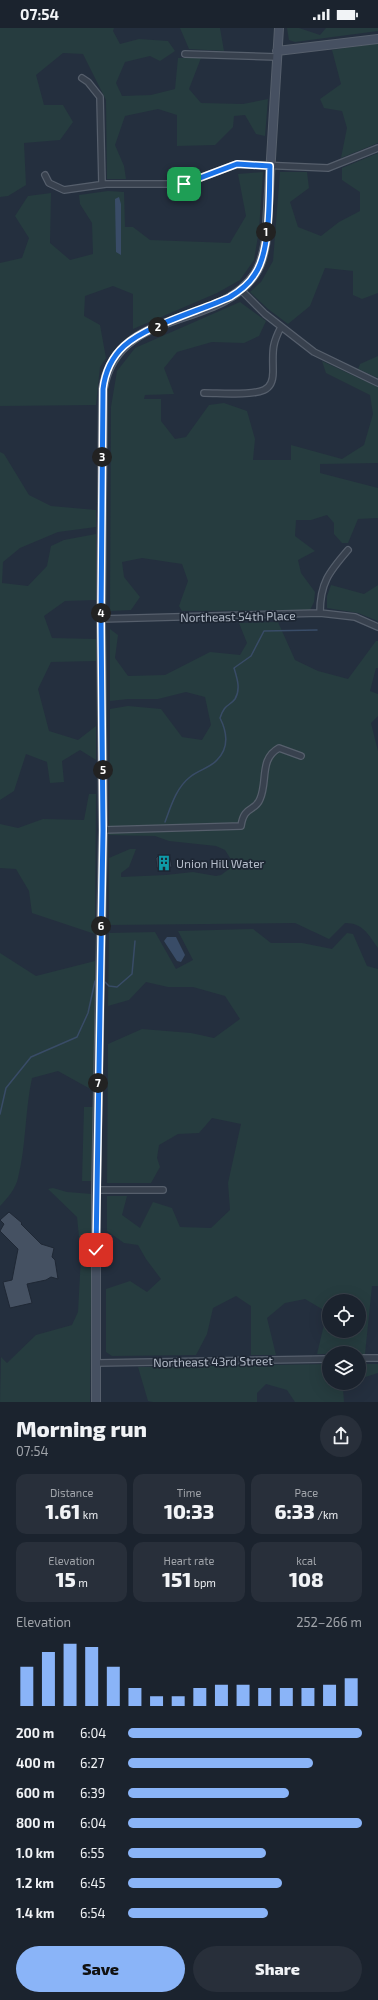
<!DOCTYPE html>
<meta charset="utf-8">
<style>
body{margin:0;font-family:"Exo 2",sans-serif;background:#282f3a;color:#f1f3f6;height:100vh;display:flex;flex-direction:column;font-size:15px;white-space:nowrap}
*{box-sizing:border-box;margin:0}
p{font-size:13px;color:#a0a4aa}
.icon{flex:none;width:22px;height:22px;fill:none;stroke:currentColor;stroke-width:2;stroke-linecap:round;stroke-linejoin:round}
.map{position:relative;height:1374px;overflow:hidden}
.details{display:flex;flex-direction:column;background:#1b232e;flex:1}
.details>*{flex:none}
.buttons{position:absolute;left:322px;top:1266px;display:grid;gap:8px}
.buttons a{display:grid;place-items:center;width:44px;height:44px;border-radius:50%;background:#1b232e;box-shadow:0 4px 16px #0002,0 0 0 1px #39404a;font-size:20px}
.pin{position:absolute;display:grid;place-items:center;width:34px;height:34px;color:#fff;margin:-17px;border-radius:8px;box-shadow:0 2px 6px #0006}
.km{position:absolute;width:20px;height:20px;margin:-10px;border-radius:50%;background:#222;color:#fff;font-size:11px;line-height:20px;text-align:center}
.round{display:grid;place-items:center;flex:none;width:42px;height:42px;border-radius:21px;background:#282f3a}
.overview{display:flex;align-items:center;justify-content:space-between;height:68px;padding:0 16px}
h1{font-size:22px;font-weight:800;line-height:30px}
.stats{display:grid;grid-template-columns:repeat(3,1fr);gap:6px;height:68px;padding:4px 16px}
.stats div{display:grid;align-content:center;border-radius:10px;background:#282f3a;text-align:center}
.stats b{font-size:20px;font-weight:800}
.stats small{font-size:11px;font-weight:400}
.stats p{font-size:11px}
.chart{height:112px;padding:8px 16px}
.chart p{display:flex;justify-content:space-between}
.chart svg{width:100%;height:72px;margin-top:4px;stroke:#8ab4f8;stroke-width:6}
.button{display:flex;gap:8px;margin-top:auto;padding:8px 16px}
.button a{flex:1;height:46px;border-radius:24px;background:#8ab4f8;color:#111;font-size:16px;font-weight:800;line-height:46px;text-align:center}
.button a+a{background:#282f3a;color:#f1f3f6}
ul{padding:0 16px;list-style:none;font-size:13px}
li{display:grid;grid-template-columns:64px 48px 1fr;align-items:center;height:30px}
li i{height:10px;border-radius:5px;background:#8ab4f8}
.status{display:flex;justify-content:space-between;align-items:center;height:28px;padding:0 20px;background:#1b232e;direction:ltr}
.status svg{height:11px;fill:currentColor}
.map>svg:first-child{display:block}
.green{fill:#263c3f;fill-rule:evenodd}
.water{fill:#394c67}
.lines{fill:none;stroke-linecap:round;stroke-linejoin:round}
.stream{stroke:#394c67;stroke-width:1.5}
.building{fill:#455162;stroke:#1f2835}
.street-casing{stroke:#565f6c;stroke-width:8}
.secondary-casing{stroke:#565f6c;stroke-width:10}
.street{stroke:#38414e;stroke-width:5.5}
.secondary{stroke:#465061;stroke-width:8}
.route-casing{stroke:#fff;stroke-width:8}
.route{stroke:#1a73e8;stroke-width:5}
.labels{text-anchor:middle;dominant-baseline:central;stroke-width:3.5;stroke-linejoin:round;paint-order:stroke}
.street-label{font-size:12px;fill:#b4bcc9;stroke:#1d2633}
.poi-label{font-size:12px;fill:#b4bcc9;stroke:#1d2633;text-anchor:start}
</style>
<div class="status"><b>07:54</b><svg viewBox="0 0 49 12"><path d="M0 12V9h3v3zM5 12V6h3v6zM10 12V3h3v9zM15 12V0h3v12zM26 1h20v11H26zM47 4h2v5h-2z"/></svg></div>
<div class="map">
<svg width="378" height="1374" viewBox="0 0 378 1374">
<rect width="100%" height="100%" fill="#242f3e"/>
<!-- green -->
<path class="green" d="M0 0H114L113 3 120 16 139 11 168 13 175 23 160 33 150 28 125 34 116 55 122 68 151 67 175 61 178 30H201L189 61 201 75 243 76 268 71 265 108 256 106 245 87 234 88 233 99 215 117 177 118V87L158 81 125 88 115 117 124 138 126 151H107L106 72 83 26 63 25 36 47 44 77H63L73 94 60 112 24 115 26 157 8 168 0 169Z
M180 0H220L224 23 189 21Z
M287 0H299L320 7 326 0H378V3L295 14 289 12Z
M378 15V115L341 130 347 100 342 83 324 80 320 71 341 56 332 22Z
M378 125V265L362 271 353 267V243L325 240 310 278 288 296 268 281 250 264 261 254 273 233 280 144H307L309 160 290 174 298 199 321 208 339 194 360 183V164L342 152V140Z
M263 144 259 202 254 232 240 252 217 265 133 301V266L113 258 85 268 84 288 100 297 106 330 100 339 96 377 0 378V235L22 230 29 210 15 188 28 168 51 165 50 215 70 232 93 226 92 195 80 176 79 167 108 163 124 164 125 199H133L150 212 230 215 246 188 238 146Z
M240 274 266 293 259 308 244 315 212 314 177 324 164 340 174 366 145 367 144 371H161V393L175 411 186 409 209 377 224 375 247 383 255 411 253 432H291V417L342 431 364 417 373 386 370 367 326 345 322 333 378 359V435L320 436V445L378 460V490L358 491 348 515H342L334 506V495L327 487 311 492H296L295 508 315 523 298 532 301 545 315 564 314 574 310 582 182 583 179 578 188 553 182 536 142 530 122 534 124 549 140 569 131 582 110 583 111 379 117 343 135 320Z
M378 328V350L358 341 360 336Z
M0 424 4 426 29 467 51 478 96 482V499L58 504 20 520 3 534 2 555 28 558 47 538 51 518 64 512 96 506V572L65 573 44 588 52 610 96 611V633L51 634 38 661 49 703 78 712 96 698V732L80 722 62 733 64 754 50 755 47 734 26 726 14 763 0 772Z
M331 557 364 566 378 557V593L358 585 327 580V568Z
M278 594 295 632 318 643 348 651 376 613H378V640H376L370 663 378 666V688L371 695 378 723V920C368 906 363 895 345 895L329 911 295 895 109 897V830L130 821H136L129 839 121 845V849L166 847 193 844 216 848 221 847 229 841 230 830 225 822 216 818 169 813 155 808 109 807 110 681 128 678 161 681 182 709 202 712 211 697 205 669 186 664 158 671H128L110 673V601L118 607 115 630 128 648 165 647 210 624 240 627 247 615 239 595Z
M89 766H96L95 906 32 885 29 863 16 841 0 840V796L18 800 43 791 84 792Z
M253 901 271 915H302L332 921 347 905 353 906 367 938 378 941V1258H372L365 1326H317L327 1284 305 1271 285 1275 267 1290 276 1327H251V1278L236 1268 213 1280 207 1306 196 1327 112 1328 106 1324V1261L130 1253 147 1264 161 1251 146 1231 138 1217 124 1215 107 1203V1168H127L122 1187 140 1200 153 1174 172 1180 180 1199 211 1200 230 1182 228 1155 241 1096 212 1090 199 1105 178 1106 159 1117 157 1130 160 1139 151 1155H107L108 1016 142 1001 191 1005 214 1010 240 991 225 968 193 959H168L146 954 129 972 108 978 109 905 155 904 176 941 193 932 178 903ZM329 1273H359V1303H329Z
M0 925 36 948 95 933 94 1063 58 1043 32 1050C25 1082 26 1119 18 1150 16 1160 7 1171 0 1178Z
M84 1079H93V1153H82Z
M53 1160 67 1164 92 1166 90 1374H0L1 1329 7 1335 36 1307 72 1297 78 1284 81 1228 77 1189 48 1161Z
M329 1336V1355H353L343 1361 344 1374H295L287 1362 266 1356 257 1365V1374H153L148 1373 138 1339Z
M359 1336H378V1345L359 1351Z"/>
<!-- water -->
<path class="water" d="M119 169 121 176V227L116 224 115 171Z
M167 909H176L185 927 181 934 177 933 164 913Z"/>
<g class="lines">
<!-- stream -->
<path class="stream" d="M165 794C171 778 176 760 190 749 198 742 210 740 217 732 230 719 227 704 220 690 225 675 229 679 235 671 241 661 237 650 234 640L251 628 264 603 317 602
M105 954 109 958 117 959 132 946 135 913
M0 1086 6 1060 31 1029 77 1009 88 985 95 953"/>
</g>
<!-- building -->
<path class="building" d="M158 828 170 829 172 839 157 840 156 830Z
M9 1184 22 1195 21 1196 41 1216 54 1220 52 1229 55 1232 58 1251 51 1249 46 1252 27 1256 32 1275 10 1280 3 1254 12 1252 18 1221 0 1203 4 1196 0 1192Z"/>
<g class="lines">
<defs>
<path id="street" d="M185 26 277 29
M82 50 88 54 100 69 102 156
M45 147 49 155 64 162 106 156H184L237 136 328 140 378 120
M241 262 265 286 314 324 378 355
M204 365C220 365 250 368 264 362 271 359 273 352 273 344 273 324 271 318 281 299
M320 585C320 555 329 544 348 522
M101 591 320 585 355 589 378 599
M103 802 241 798C244 777 255 784 260 771 268 753 259 731 279 720L301 728
M96 1162H163
M359 1330H378
M96 1335 329 1331"/>
<path id="secondary" d="M277 23 378 11
M96 1374V1162L103 802 101 591 103 361C117 278 218 302 255 246 262 236 264 223 266 212L279 0"/>
</defs>
<!-- street casing -->
<use href="#street" class="street-casing"/>
<!-- secondary casing -->
<use href="#secondary" class="secondary-casing"/>
<!-- street -->
<use href="#street" class="street"/>
<!-- secondary -->
<use href="#secondary" class="secondary"/>
</g>
<g class="lines">
<defs>
<path id="route" d="M96 1222 103 802 101 591 103 361C105 345 112 329 124 318 147 297 200 283 230 269 240 263 249 256 255 246 271 223 269 167 270 138L237 136 184 156"/>
</defs>
<!-- route casing -->
<use href="#route" class="route-casing"/>
<!-- route -->
<use href="#route" class="route"/>
</g>
<!-- icons -->
<defs>
<symbol id="building-bare" viewBox="-9 -9 18 18"><path d="M-4-6H4V6H1V3H-1V6H-4ZM-2.5-4.3h1.7v1.8h-1.7ZM.8-4.3h1.7v1.8H.8ZM-2.5-1h1.7V.8h-1.7ZM.8-1h1.7V.8H.8Z" fill="#0f9aa8" stroke="#1d2633" stroke-width="2.5" paint-order="stroke"/></symbol>
</defs>
<g fill-rule="evenodd">
<use href="#building-bare" x="153" y="824" width="22" height="22"/>
</g>
<g class="labels">
<!-- street labels -->
<g class="street-label">
<text transform="translate(238 588) rotate(-1)">Northeast 54th Place</text>
<text transform="translate(213 1333) rotate(-1)">Northeast 43rd Street</text>
</g>
<!-- poi labels -->
<g class="poi-label">
<text x="176" y="835">Union Hill Water</text>
</g>
</g>
</svg>
<div class="buttons">
<a><svg class="icon" aria-label="locate" viewBox="0 0 24 24"><circle cx="12" cy="12" r="6"/><path d="M12 2v4M12 18v4M2 12h4M18 12h4"/></svg></a>
<a><svg class="icon" aria-label="layers" viewBox="0 0 24 24"><path d="M12 4l9 5-9 5-9-5zM3 14l9 5 9-5"/></svg></a>
</div>
<div class="pin" style="left:184px;top:156px;background:#1e9e55"><svg class="icon" aria-label="arrive" viewBox="0 0 24 24"><path d="M6 21V4h12l-3 4 3 4H6"/></svg></div>
<div class="pin" style="left:96px;top:1222px;background:#d93025"><svg class="icon" aria-label="check" viewBox="0 0 24 24"><path d="M5 12l5 5 9-10"/></svg></div>
<b class="km" style="left:266px;top:204px">1</b>
<b class="km" style="left:158px;top:299px">2</b>
<b class="km" style="left:102px;top:429px">3</b>
<b class="km" style="left:101px;top:585px">4</b>
<b class="km" style="left:103px;top:742px">5</b>
<b class="km" style="left:101px;top:898px">6</b>
<b class="km" style="left:98px;top:1055px">7</b>
</div>
<section class="details">
<div class="overview"><div><h1>Morning run</h1><p>07:54</p></div><a class="round"><svg class="icon" aria-label="share" viewBox="0 0 24 24"><path d="M12 15V3M7 8l5-5 5 5M5 13v7h14v-7"/></svg></a></div>
<div class="stats">
<div><p>Distance</p><b>1.61<small> km</small></b></div>
<div><p>Time</p><b>10:33</b></div>
<div><p>Pace</p><b>6:33<small> /km</small></b></div>
</div>
<div class="stats">
<div><p>Elevation</p><b>15<small> m</small></b></div>
<div><p>Heart rate</p><b>151<small> bpm</small></b></div>
<div><p>kcal</p><b>108</b></div>
</div>
<div class="chart"><p><span>Elevation</span>252–266 m</p>
<svg viewBox="0 0 160 44" preserveAspectRatio="none"><path d="M5 44V20M15 44V11M25 44V6M35 44V8M45 44V20M55 44V33M65 44V38M75 44V38M85 44V33M95 44V31M105 44V31M115 44V33M125 44V33M135 44V33M145 44V31M155 44V27"/></svg>
</div>
<ul>
<li><b>200 m</b>6:04<i style="width:100%"></i></li>
<li><b>400 m</b>6:27<i style="width:79%"></i></li>
<li><b>600 m</b>6:39<i style="width:69%"></i></li>
<li><b>800 m</b>6:04<i style="width:100%"></i></li>
<li><b>1.0 km</b>6:55<i style="width:59%"></i></li>
<li><b>1.2 km</b>6:45<i style="width:66%"></i></li>
<li><b>1.4 km</b>6:54<i style="width:60%"></i></li>
</ul>
<div class="button"><a>Save</a><a>Share</a></div>
</section>
